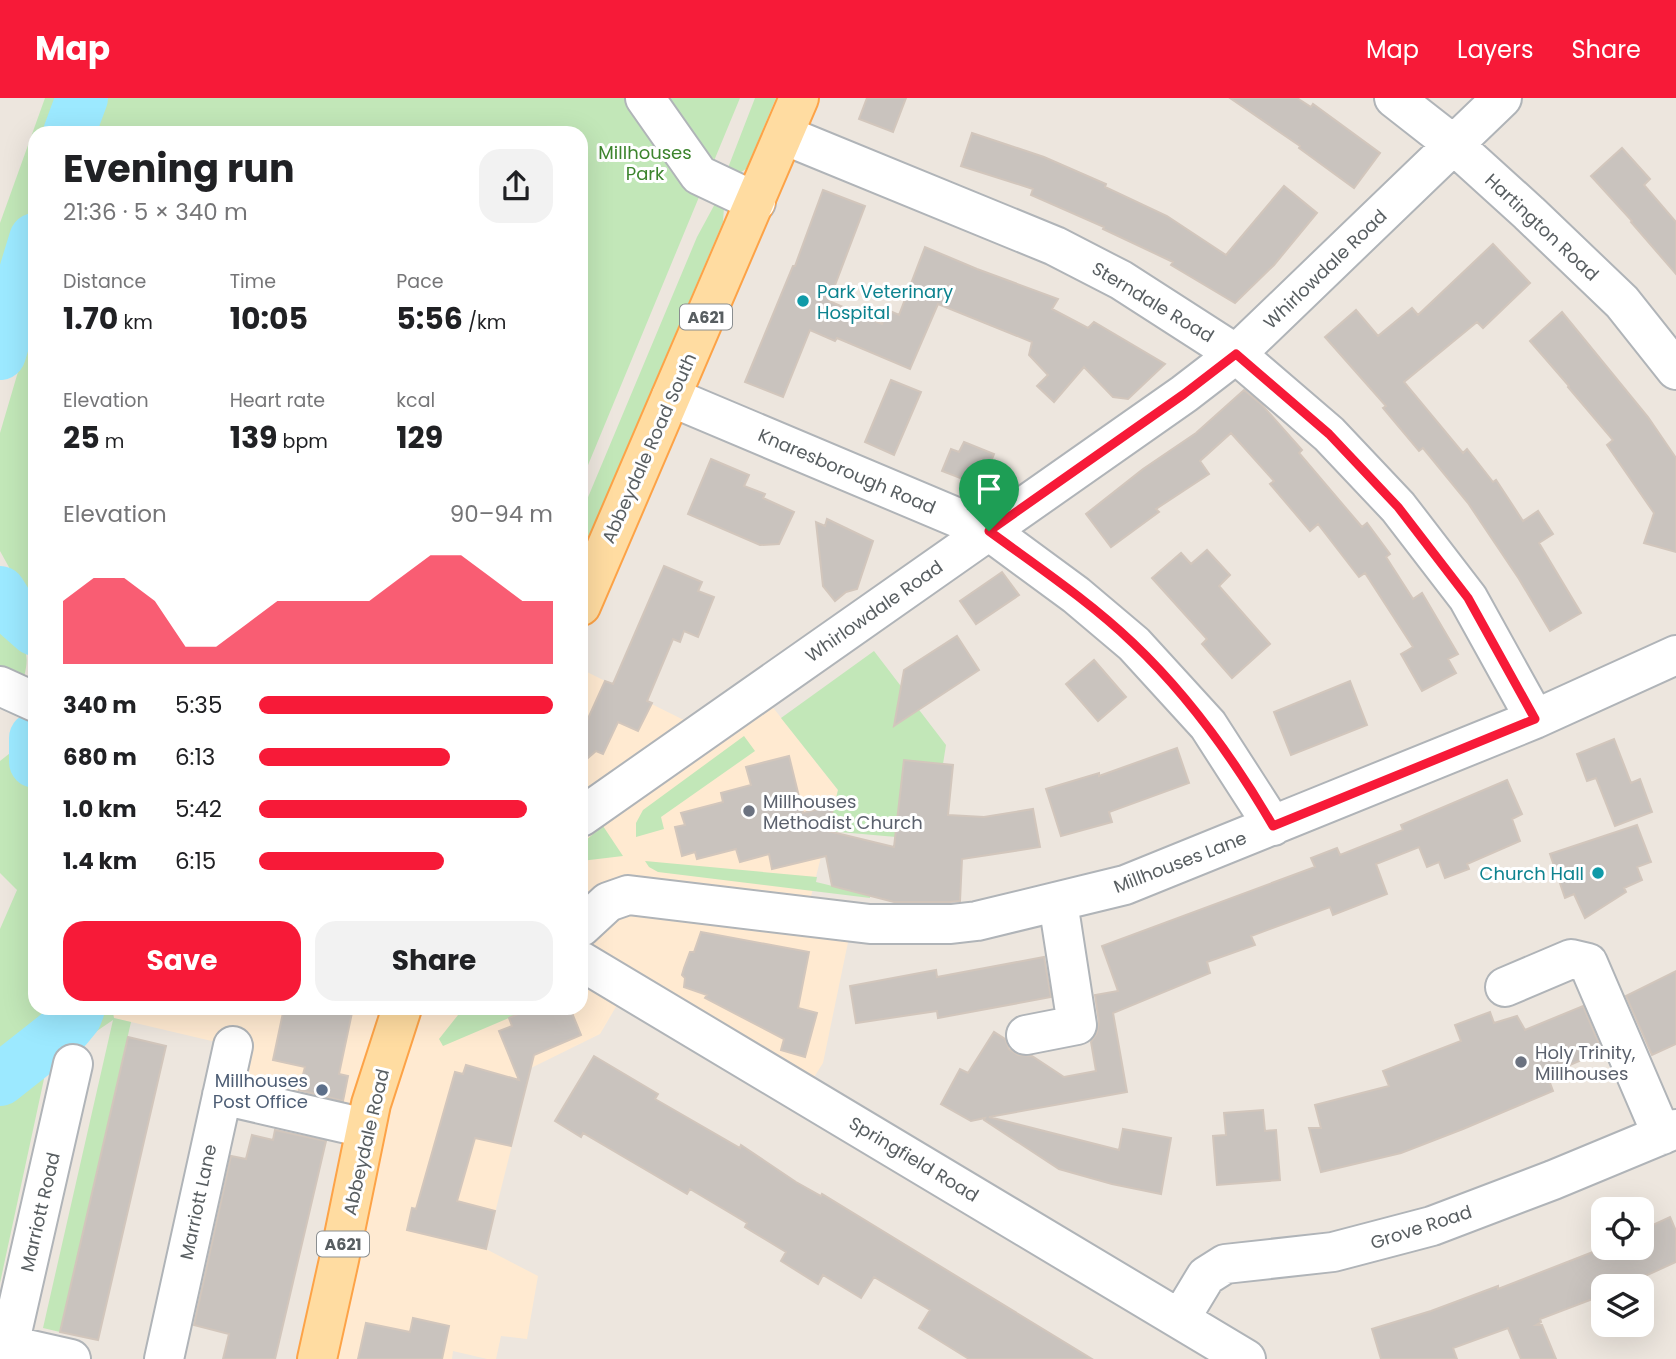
<!DOCTYPE html>
<meta charset="utf-8">
<style>
body{margin:0;font-family:Poppins,sans-serif;background:#f2f2f2;color:#202124;height:100vh;display:flex;flex-direction:column;font-size:26px;white-space:nowrap}
*{box-sizing:border-box;margin:0}
p{font-size:23px;color:#757577}
.icon{flex:none;width:38px;height:38px;fill:none;stroke:currentColor;stroke-width:2;stroke-linecap:round;stroke-linejoin:round}
.map{position:relative;flex:1;overflow:hidden}
.drawer{position:absolute;left:28px;top:28px;width:560px;height:889px;display:flex;flex-direction:column;background:#fff;border-radius:21px;box-shadow:0 7px 28px #0002}
.drawer>*{flex:none}
.tools{position:absolute;left:1591px;top:1099px;display:grid;gap:14px}
.tools a{display:grid;place-items:center;width:63px;height:63px;border-radius:14px;background:#fff;box-shadow:0 7px 28px #0002;font-size:35px}
.pin{position:absolute;display:grid;place-items:center;width:60px;height:60px;color:#fff;margin:-72px -30px;border-radius:50% 50% 50% 0;rotate:-45deg;box-shadow:0 0 7px #0007}
.pin .icon{rotate:45deg}
.round{display:grid;place-items:center;flex:none;width:74px;height:74px;border-radius:21px;background:#f2f2f2}
.headline{display:flex;align-items:center;justify-content:space-between;height:119px;padding:0 35px}
h1{font-size:38px;font-weight:700;line-height:52px}
.stats{display:grid;grid-template-columns:repeat(3,1fr);gap:10px;height:119px;padding:7px 35px}
.stats div{display:grid;align-content:center}
.stats b{font-size:30px;font-weight:700}
.stats small{font-size:19px;font-weight:400}
.stats p{font-size:19px}
.chart{height:196px;padding:14px 35px}
.chart p{display:flex;justify-content:space-between}
.chart svg{width:100%;height:126px;margin-top:7px;fill:#f71a38;opacity:.7}
.cta{display:flex;gap:14px;margin-top:auto;padding:14px 35px}
.cta a{flex:1;height:80px;border-radius:21px;background:#f71a38;color:#fff;font-size:28px;font-weight:700;line-height:80px;text-align:center}
.cta a+a{background:#f2f2f2;color:#202124}
ul{padding:0 35px;list-style:none;font-size:23px}
li{display:grid;grid-template-columns:112px 84px 1fr;align-items:center;height:52px}
li i{height:18px;border-radius:9px;background:#f71a38}
header{display:flex;align-items:center;gap:42px;box-sizing:border-box;height:98px;padding:0 35px;background:#f71a38;color:#fff}
header strong{font-size:33px}
nav{display:flex;gap:38px;margin-inline-start:auto;font-size:24px}
.map>svg:first-child{display:block}
.commercial{fill:#ffead1}
.green{fill:#c2e7b8}
.lines{fill:none;stroke-linecap:round;stroke-linejoin:round}
.river{stroke:#9ce9ff;stroke-width:52}
.building{fill:#c9c3be;stroke:#d2c6bc;stroke-width:2}
.minor-casing{stroke:#b0b4b8;stroke-width:42}
.major-casing{stroke:#fda347;stroke-width:42}
.minor{stroke:#fff;stroke-width:38}
.major{stroke:#ffdca1;stroke-width:38}
.route-casing{stroke:#fff;stroke-width:14}
.route{stroke:#f71a38;stroke-width:9}
.culture-dot{fill:#0f9aa8;stroke:#fff;stroke-width:2.5}
.worship-dot{fill:#6b7280;stroke:#fff;stroke-width:2.5}
.service-dot{fill:#5c6f8a;stroke:#fff;stroke-width:2.5}
.labels{text-anchor:middle;dominant-baseline:central;stroke-width:6;stroke-linejoin:round;paint-order:stroke}
.shield{fill:#fff;stroke:#8a8e90;stroke-width:2}
.shield-label{font-size:16px;font-weight:bold;fill:#585e61}
.park-label{font-size:18px;fill:#3c842d;stroke:#fff}
.street-label{font-size:18px;fill:#585e61;stroke:#fff}
.culture-label{font-size:18px;fill:#0d838f;stroke:#fff;text-anchor:start}
.worship-label{font-size:18px;fill:#5b616d;stroke:#fff;text-anchor:start}
.service-label{font-size:18px;fill:#4e5e75;stroke:#fff;text-anchor:end}
</style>
<header>
<strong>Map</strong>
<nav><a>Map</a><a>Layers</a><a>Share</a></nav>
</header>
<div class="map">
<svg width="1676" height="1261" viewBox="0 0 1676 1261">
<rect width="100%" height="100%" fill="#ede6de"/>
<!-- commercial -->
<path class="commercial" d="M581 571 704 632 760 593 838 692 806 818 852 825 823 965 804 995 627 890 600 936 531 970 529 979 486 1151 538 1178 527 1241 501 1238 496 1261H487L453 1253 452 1261H317L365 1030 222 997 233 948 114 920 112 910H581Z"/>
<!-- green -->
<path class="green" d="M45 0H740L581 384V35H67L61 31 60 35H35V109L0 214V125Z
M755 0H776L746 71 738 76 726 75Z
M717 102 724 109 723 124 581 457V416L697 139Z
M35 216V495L21 491 0 453V335Z
M0 522C21 542 32 549 24 579L0 569Z
M874 553 946 647 943 666 896 739 828 733 838 692 781 620Z
M744 638 755 653 661 719 664 731 636 739V725L643 712Z
M35 641V910H112L114 920 131 924 60 1234 43 1230 113 922 47 967 0 1185V831L17 792 0 775V663L19 648Z
M603 728 623 758 581 763V746Z
M645 763 817 779 816 784 870 797V800L658 774 649 769Z
M468 910H532L443 948 439 941 458 917Z"/>
<g class="lines">
<!-- river -->
<path class="river" d="M69 35 82 0
M0 256 35 141
M0 494 10 510 35 532
M35 640V664
M0 982 67 929 76 918 79 910"/>
</g>
<!-- building -->
<path class="building" d="M867 0H906L893 34 859 21Z
M1230 0H1297L1311 9 1313 6 1380 55 1354 90 1299 50 1300 48Z
M972 35 1044 59 1106 86 1105 89 1167 118 1226 157 1284 88 1317 115 1274 167 1235 205 1171 167 1173 164 1103 131 1104 129 1031 97 1033 91 961 68Z
M1622 50 1650 81 1644 87 1676 124V176L1631 124 1632 123 1591 78Z
M823 92 865 108 829 203 882 226 888 212 899 217 925 149 977 171 1058 201 1052 211 1088 230 1094 224 1165 266 1128 301 1113 299 1084 269 1054 304 1037 288 1048 277 1029 257 1032 244 938 206 910 271 837 240 835 243 810 232 783 299 745 284 793 168H795Z
M1493 146 1530 185 1483 230 1477 224 1404 284 1463 355 1467 351 1493 384 1496 382 1523 423 1538 413 1553 436 1539 445 1581 515 1550 533 1519 481 1468 405 1423 350 1419 353 1383 310 1386 308 1325 239 1356 212 1378 238 1412 210 1418 217Z
M1562 214 1648 319 1676 360V454L1644 445 1654 415 1607 347 1613 342 1568 289 1569 288 1530 243Z
M891 282 921 294 894 357 865 344Z
M1244 292 1262 307 1302 352 1299 355 1362 429 1367 425 1390 456 1386 459 1413 501 1422 495 1458 556 1448 561 1456 575 1422 593 1401 556 1413 549 1365 475 1359 479 1318 426 1310 433 1270 386 1274 383 1231 335 1200 363 1209 376 1156 411 1159 414 1111 449 1086 416 1143 371 1196 335Z
M964 344 994 356 981 388 942 373 951 351 959 354Z
M711 361 749 377 744 388 765 396 763 400 794 414 779 446 760 447 688 416Z
M827 421 873 443 857 491 846 494 835 503 823 488 816 424 825 428Z
M1207 452 1230 477 1219 488 1270 546 1232 580 1202 546 1207 541 1152 480 1181 455 1191 466Z
M664 468 702 484 698 493 714 499 698 539 684 533 680 544 673 541 647 603 652 605 638 633 618 624 603 656 596 653 581 666V636L605 583 613 586Z
M1002 474 1019 497 976 526 960 503Z
M957 538 979 572 894 628 904 572Z
M1094 562 1126 599 1098 623 1066 586Z
M1350 583 1367 627 1291 657 1274 614Z
M1614 641 1631 685 1640 681 1652 714 1615 728 1596 680 1587 683 1577 656Z
M1177 650 1189 685 1109 714 1112 724 1061 738 1046 691 1099 675V678Z
M789 658 803 715 834 707 828 733 894 749 904 662 953 667 948 717 984 719 1033 711 1040 749 962 761 960 803 950 804H894L832 788 826 758 772 771 769 756 740 764 736 751 697 761 695 754 682 758 675 729 685 727 681 715 723 704 721 695 751 687 746 669Z
M1507 682 1522 716 1512 721 1520 743 1467 766 1469 771 1445 780 1439 764 1427 769 1419 749 1376 766 1387 796 1333 817 1330 809 1251 838 1255 847 1207 864 1210 875 1113 915 1127 994 989 1019 1119 1052 1123 1031 1171 1040 1161 1096 1112 1086 1059 1071 984 1022 985 1020 971 1023 941 1006 960 971 968 975 994 934 1005 941 1009 951 1018 957 1032 958 1064 979 1096 973 1091 944 1097 935 1099 924 1095 897 1118 893 1102 848 1315 769 1311 760 1337 750 1340 757 1403 732 1401 727Z
M1637 727 1651 764 1637 769 1642 782 1624 790 1626 794 1585 820 1574 796 1565 800 1550 756Z
M701 834 809 854 798 910 817 915 805 959 781 952 784 941 705 900 707 897 684 889 685 880 682 877 684 870 690 854H694Z
M1044 859 1051 899 938 920 937 913 856 925 850 888 936 872 937 879Z
M1676 873V946L1652 957 1626 898Z
M1583 908 1602 953 1547 977 1553 993 1463 1031 1401 1055 1321 1074 1309 1030H1321L1315 1007 1389 988 1383 973 1461 943 1455 927 1490 914 1494 925 1517 918 1525 932Z
M284 910H353L339 976 348 978 343 1003 299 992 305 969 273 962Z
M532 910H570L581 937 534 957 511 1048 475 1040 457 1103 495 1113 486 1151 407 1132 412 1110 416 1111 455 974 463 976 466 967 519 982 499 933 512 928 509 920Z
M128 939 166 948 98 1242 60 1234Z
M594 958 658 996 655 1001 740 1050 741 1047 796 1084 821 1098 822 1096 1092 1261H969L919 1230 930 1212 874 1179 861 1200 823 1177 818 1186 781 1163 786 1154 745 1129 747 1125 690 1091 687 1096 583 1035 581 1039 555 1023Z
M1263 1012 1265 1033 1276 1032 1280 1082 1217 1087 1213 1038 1226 1037 1224 1015Z
M275 1032 326 1043 275 1261H223L229 1236 194 1227 231 1058 246 1061 252 1037 273 1042Z
M1670 1119 1676 1133V1164L1623 1188H1603V1197L1540 1221 1541 1224 1536 1227H1542L1556 1261H1521L1508 1230 1453 1250 1457 1261H1381L1372 1231 1431 1213 1498 1188V1191L1603 1150H1642V1132Z
M413 1220 449 1228 442 1261H358L366 1225 410 1234Z"/>
<g class="lines">
<defs>
<path id="minor" d="M645 0 699 77 756 104
M1394 0 1454 47 1529 115 1622 204 1676 272
M784 37 1055 148 1121 182 1236 256 1329 336 1398 409 1468 500 1535 621
M671 299 989 433 1076 497 1134 546 1208 627 1273 728
M0 588 35 604
M581 719 1184 296 1236 256 1502 0
M581 829 608 804 628 797 870 826H951L977 823 1125 787 1535 621 1676 557
M581 863 1246 1261
M1505 889 1571 861 1588 865 1662 1037
M1026 937 1077 927 1058 804
M222 997 365 1030
M1180 1221 1206 1178 1225 1166 1333 1154 1432 1128 1553 1082 1676 1031
M9 1247 71 1261
M6 1261 73 966
M164 1261 233 948"/>
<path id="major" d="M581 508 799 0
M317 1261 339 1162 371 1006 402 910"/>
</defs>
<!-- minor casing -->
<use href="#minor" class="minor-casing"/>
<!-- major casing -->
<use href="#major" class="major-casing"/>
<!-- minor -->
<use href="#minor" class="minor"/>
<!-- major -->
<use href="#major" class="major"/>
</g>
<g class="lines">
<defs>
<path id="route" d="M1236 256 1329 336 1398 409 1468 500 1535 621 1273 728C1234 661 1190 599 1133 545 1089 503 1038 469 989 433L1184 296Z"/>
</defs>
<!-- route casing -->
<use href="#route" class="route-casing"/>
<!-- route -->
<use href="#route" class="route"/>
</g>
<!-- markers -->
<g class="culture-dot">
<circle cx="803" cy="203" r="7"/>
<circle cx="1598" cy="775" r="7"/>
</g>
<g class="worship-dot">
<circle cx="749" cy="713" r="7"/>
<circle cx="1521" cy="964" r="7"/>
</g>
<circle class="service-dot" cx="322" cy="992" r="7"/>
<g class="labels">
<!-- shield labels -->
<g class="shield">
<rect x="680" y="206.5" width="52" height="25" rx="5"/>
<rect x="317" y="1133.5" width="52" height="25" rx="5"/>
</g>
<g class="shield-label">
<text x="706" y="219">A621</text>
<text x="343" y="1146">A621</text>
</g>
<!-- park labels -->
<g class="park-label">
<text x="645" y="54">Millhouses<tspan x="645" dy="21">Park</tspan></text>
</g>
<!-- street labels -->
<g class="street-label">
<text transform="translate(1542 129) rotate(43)">Hartington Road</text>
<text transform="translate(1325 171) rotate(-44)">Whirlowdale Road</text>
<text transform="translate(1153 204) rotate(31)">Sterndale Road</text>
<text transform="translate(649 350) rotate(-66)">Abbeydale Road South</text>
<text transform="translate(847 373) rotate(23)">Knaresborough Road</text>
<text transform="translate(874 513) rotate(-35)">Whirlowdale Road</text>
<text transform="translate(1180 764) rotate(-21)">Millhouses Lane</text>
<text transform="translate(366 1044) rotate(-77)">Abbeydale Road</text>
<text transform="translate(914 1061) rotate(31)">Springfield Road</text>
<text transform="translate(198 1104) rotate(-78)">Marriott Lane</text>
<text transform="translate(40 1114) rotate(-77)">Marriott Road</text>
<text transform="translate(1421 1129) rotate(-18)">Grove Road</text>
</g>
<!-- culture labels -->
<g class="culture-label">
<text x="817" y="193">Park Veterinary<tspan x="817" dy="21">Hospital</tspan></text>
<text x="1584" y="775" text-anchor="end">Church Hall</text>
</g>
<!-- worship labels -->
<g class="worship-label">
<text x="763" y="703">Millhouses<tspan x="763" dy="21">Methodist Church</tspan></text>
<text x="1535" y="954">Holy Trinity,<tspan x="1535" dy="21">Millhouses</tspan></text>
</g>
<!-- service labels -->
<g class="service-label">
<text x="308" y="982">Millhouses<tspan x="308" dy="21">Post Office</tspan></text>
</g>
</g>
</svg>
<div class="tools">
<a><svg class="icon" aria-label="locate" viewBox="0 0 24 24"><circle cx="12" cy="12" r="6"/><path d="M12 2v4M12 18v4M2 12h4M18 12h4"/></svg></a>
<a><svg class="icon" aria-label="layers" viewBox="0 0 24 24"><path d="M12 4l9 5-9 5-9-5zM3 14l9 5 9-5"/></svg></a>
</div>
<div class="pin" style="left:989px;top:433px;background:#1e9e55"><svg class="icon" aria-label="arrive" viewBox="0 0 24 24"><path d="M6 21V4h12l-3 4 3 4H6"/></svg></div>
<section class="drawer">
<div class="headline"><div><h1>Evening run</h1><p>21:36 · 5 × 340 m</p></div><a class="round"><svg class="icon" aria-label="share" viewBox="0 0 24 24"><path d="M12 15V3M7 8l5-5 5 5M5 13v7h14v-7"/></svg></a></div>
<div class="stats">
<div><p>Distance</p><b>1.70<small> km</small></b></div>
<div><p>Time</p><b>10:05</b></div>
<div><p>Pace</p><b>5:56<small> /km</small></b></div>
</div>
<div class="stats">
<div><p>Elevation</p><b>25<small> m</small></b></div>
<div><p>Heart rate</p><b>139<small> bpm</small></b></div>
<div><p>kcal</p><b>129</b></div>
</div>
<div class="chart"><p><span>Elevation</span>90–94 m</p>
<svg viewBox="0 0 160 44" preserveAspectRatio="none"><path d="M0 44V22L10 14L20 14L30 22L40 38L50 38L60 30L70 22L80 22L90 22L100 22L110 14L120 6L130 6L140 14L150 22L160 22V44z"/></svg>
</div>
<ul>
<li><b>340 m</b>5:35<i style="width:100%"></i></li>
<li><b>680 m</b>6:13<i style="width:65%"></i></li>
<li><b>1.0 km</b>5:42<i style="width:91%"></i></li>
<li><b>1.4 km</b>6:15<i style="width:63%"></i></li>
</ul>
<div class="cta"><a>Save</a><a>Share</a></div>
</section>
</div>
